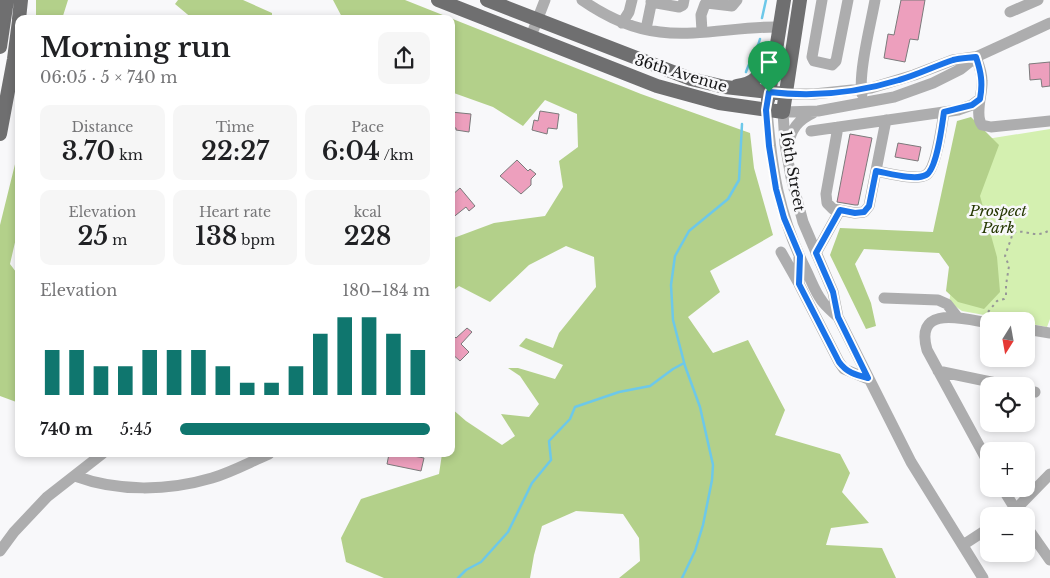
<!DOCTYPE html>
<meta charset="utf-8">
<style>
body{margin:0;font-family:"Libre Baskerville",serif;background:#f6f6f6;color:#202124;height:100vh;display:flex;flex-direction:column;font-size:19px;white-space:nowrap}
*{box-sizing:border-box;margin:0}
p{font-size:16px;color:#757577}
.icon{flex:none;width:28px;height:28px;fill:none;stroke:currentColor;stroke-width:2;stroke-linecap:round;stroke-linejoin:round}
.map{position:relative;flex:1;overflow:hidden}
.sheet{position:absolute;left:15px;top:15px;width:440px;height:442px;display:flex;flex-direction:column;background:#fff;border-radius:10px;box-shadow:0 2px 8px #0003}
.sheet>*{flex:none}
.needle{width:32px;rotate:191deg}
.controls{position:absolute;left:980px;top:312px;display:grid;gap:10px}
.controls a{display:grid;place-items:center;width:55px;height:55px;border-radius:10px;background:#fff;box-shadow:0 2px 8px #0003;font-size:25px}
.pin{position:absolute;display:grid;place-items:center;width:42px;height:42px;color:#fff;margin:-51px -21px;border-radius:50% 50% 50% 0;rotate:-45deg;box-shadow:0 0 5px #0007}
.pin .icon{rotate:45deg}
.round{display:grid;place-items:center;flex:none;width:52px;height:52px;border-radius:10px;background:#f6f6f6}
.summary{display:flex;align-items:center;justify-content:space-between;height:85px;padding:0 25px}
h1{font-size:28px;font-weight:600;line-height:38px}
.stats{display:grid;grid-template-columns:repeat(3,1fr);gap:8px;height:85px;padding:5px 25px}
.stats div{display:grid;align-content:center;border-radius:10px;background:#f6f6f6;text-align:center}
.stats b{font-size:25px;font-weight:600}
.stats small{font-size:14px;font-weight:400}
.stats p{font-size:14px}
.chart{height:140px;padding:10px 25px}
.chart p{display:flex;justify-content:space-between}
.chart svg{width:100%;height:90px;margin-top:5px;stroke:#0f766e;stroke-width:6}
ul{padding:0 25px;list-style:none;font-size:16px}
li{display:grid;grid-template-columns:80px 60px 1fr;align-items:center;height:38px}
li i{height:12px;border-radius:6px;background:#0f766e}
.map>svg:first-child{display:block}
.green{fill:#d4f0b0}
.forest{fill:#b3d08a}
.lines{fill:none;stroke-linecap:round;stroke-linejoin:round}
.stream{stroke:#6dc8e9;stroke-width:2.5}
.building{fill:#ed9fbd;stroke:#7b7a7b}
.path{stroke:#979798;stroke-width:2;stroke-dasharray:2.5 4;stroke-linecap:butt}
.minor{stroke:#adadae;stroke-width:11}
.major{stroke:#6f6f70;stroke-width:14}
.route-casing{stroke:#fff;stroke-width:10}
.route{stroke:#1a73e8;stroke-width:6}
.labels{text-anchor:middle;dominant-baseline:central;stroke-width:5;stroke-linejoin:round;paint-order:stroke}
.street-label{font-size:15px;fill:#171718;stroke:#f8f8fa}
.park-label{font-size:15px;font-style:italic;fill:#273904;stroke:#f8f8fa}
</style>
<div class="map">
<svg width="1050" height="578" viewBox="0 0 1050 578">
<rect width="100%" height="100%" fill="#f8f8fa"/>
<!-- green -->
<path class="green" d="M1050 129V319L1047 327 1026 323V321H1018L962 311 949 302 956 264 962 143Z"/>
<!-- forest -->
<path class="forest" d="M36 0H68L62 19H36Z
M178 0H243L272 13V19H193L175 4Z
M333 0H405L641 94 750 133 754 168 773 235 710 271 720 292 688 317 713 353 748 340 785 410 775 435 840 454 850 473 842 492 869 523 831 528 826 545 882 548 896 578H619L640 561 639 538 623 514 576 511 542 526 534 555 530 578H384L346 562 341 538 361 499 439 474 442 454H451V408L466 421 502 445 515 436 501 414 529 417 539 404 520 376 508 368H518L555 379 563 365 519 346 526 338 553 348 559 333 596 287 594 257 566 246 529 265 490 302 459 286 451 292V239L494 223 545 216 563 187 559 161 578 147 577 114 545 100 523 126 493 107 451 92V19H343Z
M971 117 999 145 980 196 997 257 1000 292 984 309 958 302 946 291 949 267 939 253 864 249 855 264 871 303 876 326 866 329 830 255 840 228 933 232 957 121Z
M19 148V225L10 264 19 276V403L0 396V225Z"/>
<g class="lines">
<!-- stream -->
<path class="stream" d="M762 18 766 0
M746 72C750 60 757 51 760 39
M458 578 466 570 481 562 508 532 532 483 551 460 549 441 570 419 575 407 619 392 650 386 673 369 684 363
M682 578 695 551 703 525 712 480 713 465 700 407 685 366 673 320 671 285 675 256 689 231 728 199 739 180 742 124"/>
</g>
<!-- building -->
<path class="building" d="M901 0H925L918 40 910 39 905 62 884 58 888 34 894 35Z
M1050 62V86L1042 87 1041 79 1030 80 1029 64Z
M540 111 559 114 557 129 548 128 547 134 532 130 534 120 538 121Z
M451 112 471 114 469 132 456 130V128H451Z
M850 134 872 138 858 205H855L837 202Z
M898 143 921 147 918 161 895 157Z
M517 160 528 171 530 169 536 174 531 179V185L521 194 500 176Z
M460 188 475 206 469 211 466 207 451 219V196Z
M467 328 472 332 461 344 469 352 460 361 451 353V333L456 338Z
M389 454H403L424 458 421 471 387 464Z"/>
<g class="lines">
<!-- path -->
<path class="path" d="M988 312 997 301 1004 299 1006 295V285L1009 266 1005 256 1013 233C1027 228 1033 240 1050 230"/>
<!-- minor -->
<path class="minor" d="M582 0C605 16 632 29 660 32 697 37 741 26 780 27
M822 0 812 57 814 61 832 65 836 61 848 0
M651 2 679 7 683 5 684 0
M1010 12 1038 0
M622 23 629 12 632 0
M646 29 652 0
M702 31 701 15 705 4 707 3 732 6 737 0
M531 36 545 0
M976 57C979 65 982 72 982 81 983 93 974 115 982 125L991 127 1050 121
M785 94H814L871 88 914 75 953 60 974 57
M862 94C858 73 871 23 875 0
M767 110C772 171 779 215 806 270 811 280 815 292 822 301 826 307 833 312 838 317
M838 127 826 194 827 203 833 209 855 213 864 212 869 206 886 120
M811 131 958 110 972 105 980 99
M788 146C791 129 798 120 813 113
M876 171C888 173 915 181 926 175 936 169 942 125 944 112
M781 252 798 282
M816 253 840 210
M799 258V284L839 362 844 369 868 379
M884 298 938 300 947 304 958 318
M989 323C964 319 914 304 927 350L989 464
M1026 329 1050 333
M938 371 1010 386
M1026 390 1035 392
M75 476C118 492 168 491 212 478 232 472 250 462 269 454
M1003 489 1019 515
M1006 516 1015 510 1050 474
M1026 526 1050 560
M963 545 989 528
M0 551 14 532 47 497 102 454
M983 578 911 462 838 317 833 292 803 222 791 177 785 144 783 112 818 111 894 97 933 83 961 69 976 57 1050 23"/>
<!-- major -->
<path class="major" d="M438 0 657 86 719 103 783 112 800 0
M487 0 691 79 725 87 785 94
M19 19 21 0
M0 47 7 0
M737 86C759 83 762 71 770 53
M768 100 784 0
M0 134 14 59 19 21"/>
</g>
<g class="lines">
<defs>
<path id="route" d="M976 57C981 72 983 83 980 99L972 105 944 112C942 125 937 169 926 175 915 181 888 173 876 171L869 206 864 212 855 213 840 210 816 253 833 292 838 317 868 378C856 375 847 373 839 362L799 284 800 256 784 218 776 189 769 146 766 110 769 92C812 97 857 93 899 80 917 75 935 66 953 60 960 58 969 58 976 57Z"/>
</defs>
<!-- route casing -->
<use href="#route" class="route-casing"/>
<!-- route -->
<use href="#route" class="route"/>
</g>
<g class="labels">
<!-- street labels -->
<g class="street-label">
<text transform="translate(681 73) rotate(17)">36th Avenue</text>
<text transform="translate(793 171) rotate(80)">16th Street</text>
</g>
<!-- park labels -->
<g class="park-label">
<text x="998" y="210">Prospect<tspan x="998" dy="17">Park</tspan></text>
</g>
</g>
</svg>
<div class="controls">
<a><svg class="needle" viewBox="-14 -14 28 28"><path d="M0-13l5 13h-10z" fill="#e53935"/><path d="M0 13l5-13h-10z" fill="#757577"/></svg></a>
<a><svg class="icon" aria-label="locate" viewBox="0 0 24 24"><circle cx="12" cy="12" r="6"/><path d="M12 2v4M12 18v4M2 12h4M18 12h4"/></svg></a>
<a>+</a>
<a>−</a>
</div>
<div class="pin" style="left:769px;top:92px;background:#1e9e55"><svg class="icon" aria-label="arrive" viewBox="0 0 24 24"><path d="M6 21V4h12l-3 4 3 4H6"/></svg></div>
<section class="sheet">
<div class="summary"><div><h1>Morning run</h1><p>06:05 · 5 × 740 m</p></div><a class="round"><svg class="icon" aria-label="share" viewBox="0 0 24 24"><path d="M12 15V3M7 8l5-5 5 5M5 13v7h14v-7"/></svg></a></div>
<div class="stats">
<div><p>Distance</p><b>3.70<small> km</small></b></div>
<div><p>Time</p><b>22:27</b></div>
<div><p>Pace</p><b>6:04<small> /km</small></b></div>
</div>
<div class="stats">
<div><p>Elevation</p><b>25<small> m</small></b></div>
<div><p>Heart rate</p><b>138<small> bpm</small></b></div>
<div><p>kcal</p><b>228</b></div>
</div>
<div class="chart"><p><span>Elevation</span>180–184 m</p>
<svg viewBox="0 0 160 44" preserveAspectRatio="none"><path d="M5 44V22M15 44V22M25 44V30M35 44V30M45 44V22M55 44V22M65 44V22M75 44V30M85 44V38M95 44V38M105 44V30M115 44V14M125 44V6M135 44V6M145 44V14M155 44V22"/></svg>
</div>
<ul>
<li><b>740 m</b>5:45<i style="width:100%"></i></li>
</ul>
</section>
</div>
